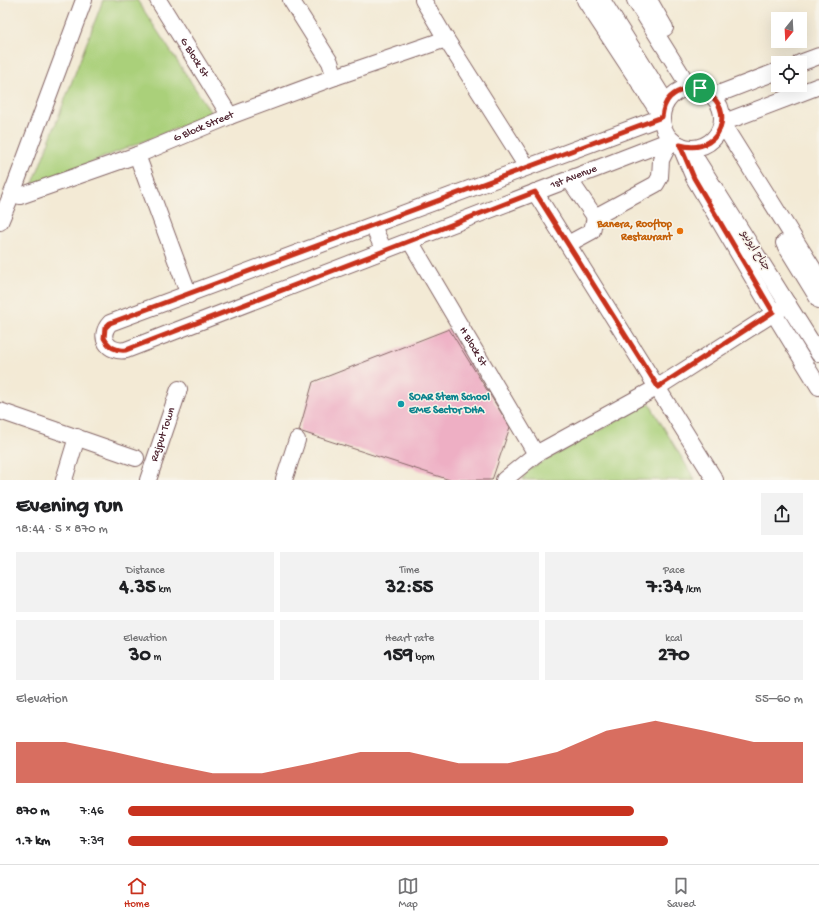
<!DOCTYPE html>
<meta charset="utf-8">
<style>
body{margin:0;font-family:"Gochi Hand","Playpen Sans Arabic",sans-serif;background:#f2f2f2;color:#202124;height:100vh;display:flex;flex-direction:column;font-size:15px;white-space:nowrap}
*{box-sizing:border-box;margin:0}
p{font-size:13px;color:#757577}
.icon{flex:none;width:22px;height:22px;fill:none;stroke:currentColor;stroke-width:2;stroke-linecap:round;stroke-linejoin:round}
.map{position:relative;height:480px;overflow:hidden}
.sheet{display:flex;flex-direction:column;background:#fff;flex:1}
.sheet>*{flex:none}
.needle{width:26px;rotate:198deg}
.buttons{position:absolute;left:771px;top:12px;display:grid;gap:8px}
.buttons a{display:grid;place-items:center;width:36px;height:36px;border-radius:0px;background:#fff;box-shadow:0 4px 16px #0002;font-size:20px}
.pin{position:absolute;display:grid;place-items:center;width:34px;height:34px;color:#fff;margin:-17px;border:2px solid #fff;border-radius:50%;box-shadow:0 1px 4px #0007}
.round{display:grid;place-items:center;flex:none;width:42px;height:42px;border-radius:0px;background:#f2f2f2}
.headline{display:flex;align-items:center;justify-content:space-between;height:68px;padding:0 16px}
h1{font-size:22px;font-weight:700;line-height:30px}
.figures{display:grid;grid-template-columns:repeat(3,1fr);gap:6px;height:68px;padding:4px 16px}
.figures div{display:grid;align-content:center;border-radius:0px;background:#f2f2f2;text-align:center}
.figures b{font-size:20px;font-weight:700}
.figures small{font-size:11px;font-weight:400}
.figures p{font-size:11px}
.chart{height:112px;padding:8px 16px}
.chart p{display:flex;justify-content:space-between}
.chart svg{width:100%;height:72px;margin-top:4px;fill:#c8321e;opacity:.7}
ul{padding:0 16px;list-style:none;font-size:13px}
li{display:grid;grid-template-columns:64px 48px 1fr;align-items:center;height:30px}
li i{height:10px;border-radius:5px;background:#c8321e}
.tab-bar{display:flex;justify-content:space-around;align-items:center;height:56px;border-top:1px solid #e0e0e0;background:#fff;font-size:11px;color:#757577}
.tab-bar a{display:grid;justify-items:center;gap:2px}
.tab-bar .active{color:#c8321e}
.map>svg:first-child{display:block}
.green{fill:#aad07a;stroke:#7a7852}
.building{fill:#eeafc4}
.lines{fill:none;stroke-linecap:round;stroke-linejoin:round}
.minor-casing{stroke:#856666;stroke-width:18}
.minor{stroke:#fff;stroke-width:16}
.route-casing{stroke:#fff;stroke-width:8}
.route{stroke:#c8321e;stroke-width:5}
.food-dot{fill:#e8710a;stroke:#f7f3e8;stroke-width:1.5}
.culture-dot{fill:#0f9aa8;stroke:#f7f3e8;stroke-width:1.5}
.labels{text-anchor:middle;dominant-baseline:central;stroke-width:3;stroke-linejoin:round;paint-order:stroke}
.street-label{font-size:11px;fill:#4a1f2b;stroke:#f7f3e8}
.food-label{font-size:11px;font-weight:bold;fill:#c56008;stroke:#f7f3e8;text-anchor:end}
.culture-label{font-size:11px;font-weight:bold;fill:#0d838f;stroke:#f7f3e8;text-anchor:start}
</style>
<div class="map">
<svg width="819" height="480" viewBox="0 0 819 480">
<rect width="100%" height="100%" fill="#f7f3e8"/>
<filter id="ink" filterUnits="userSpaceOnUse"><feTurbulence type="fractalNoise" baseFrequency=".025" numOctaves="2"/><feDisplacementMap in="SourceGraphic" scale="8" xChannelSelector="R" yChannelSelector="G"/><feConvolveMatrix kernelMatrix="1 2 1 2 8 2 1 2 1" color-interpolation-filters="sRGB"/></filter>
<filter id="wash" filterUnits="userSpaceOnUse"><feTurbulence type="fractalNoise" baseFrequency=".012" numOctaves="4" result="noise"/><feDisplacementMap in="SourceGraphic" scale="16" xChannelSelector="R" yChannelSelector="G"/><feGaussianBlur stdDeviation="0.9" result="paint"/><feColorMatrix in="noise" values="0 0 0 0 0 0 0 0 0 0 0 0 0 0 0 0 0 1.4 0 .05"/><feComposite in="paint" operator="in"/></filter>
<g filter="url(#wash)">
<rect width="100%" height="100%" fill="#f3ead5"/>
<!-- green -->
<path class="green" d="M103 0H137L212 114 32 186Z
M649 403 695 480H523L526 471Z"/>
<g id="blocks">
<!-- building -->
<path class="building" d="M449 329 510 427 492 480H450L299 431 313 382Z"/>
</g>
</g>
<g filter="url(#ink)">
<use href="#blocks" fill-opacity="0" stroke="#856666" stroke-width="1"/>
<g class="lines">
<defs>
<g id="minor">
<path id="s1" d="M158 0 230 116"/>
<path d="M291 0 330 62 335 77"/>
<path d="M423 0 446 39"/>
<path id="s2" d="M585 0 662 117 110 323C97 337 108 353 126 350L671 140"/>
<path d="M602 0 666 102"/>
<path d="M635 0 690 88"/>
<path d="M649 0 665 28"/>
<path d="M800 63 819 56"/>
<path d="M819 86 722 123 819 278"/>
<circle cx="692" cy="118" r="30"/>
<path d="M713 96 778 71"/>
<path d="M680 145 694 178 773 312 819 387"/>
<path d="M690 149 819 354"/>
<path d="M137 155 189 295"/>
<path d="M569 179 595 217 656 184 660 177 661 160 671 140"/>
<path id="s3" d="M13 191 20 196 137 155 230 116 335 77 446 39 527 167"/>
<path d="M535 192 715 480"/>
<path d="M0 222 13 191 84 0"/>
<path d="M373 226 384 251"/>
<path id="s4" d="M410 241 536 454"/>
<path d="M784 243 819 300"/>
<path d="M568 244 592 231 595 217"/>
<path d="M0 411 136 458"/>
<path d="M64 480 77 437"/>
<path id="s5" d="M148 480 179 389"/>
<path d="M284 480 297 440"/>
<path d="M504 480 536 454 658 387 788 304"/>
</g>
</defs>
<!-- minor casing -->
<use href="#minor" class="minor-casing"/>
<!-- minor -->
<use href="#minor" class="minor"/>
</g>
</g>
<g class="lines" filter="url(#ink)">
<defs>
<path id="route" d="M690 88C739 92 728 158 680 145L694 178 773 312 658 387 535 192 384 251 126 350C115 351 109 347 104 338L105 328 110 323 662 117C664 99 672 92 690 88Z"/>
</defs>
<!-- route casing -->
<use href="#route" class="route-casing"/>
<!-- route -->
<use href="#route" class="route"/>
</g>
<!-- markers -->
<circle class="food-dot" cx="680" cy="231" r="4"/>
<circle class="culture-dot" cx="401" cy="404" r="4"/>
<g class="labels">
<!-- street labels -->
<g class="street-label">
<text stroke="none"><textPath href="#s1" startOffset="68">G Block St</textPath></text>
<text stroke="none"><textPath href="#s3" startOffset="205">G Block Street</textPath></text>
<text stroke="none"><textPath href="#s2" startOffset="1253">1st Avenue</textPath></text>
<text transform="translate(755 251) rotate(58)">جناح ایونیو</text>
<text stroke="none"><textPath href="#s4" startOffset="123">H Block St</textPath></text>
<text stroke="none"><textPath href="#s5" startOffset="48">Rajput Town</textPath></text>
</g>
<!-- food labels -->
<g class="food-label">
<text x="672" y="225">Banera, Rooftop<tspan x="672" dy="13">Restaurant</tspan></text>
</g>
<!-- culture labels -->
<g class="culture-label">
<text x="409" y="398">SOAR Stem School<tspan x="409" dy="13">EME Sector DHA</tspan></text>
</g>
</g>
</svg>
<div class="buttons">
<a><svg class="needle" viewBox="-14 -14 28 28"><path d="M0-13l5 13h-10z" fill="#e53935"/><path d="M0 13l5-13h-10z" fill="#757577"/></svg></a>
<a><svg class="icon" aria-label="locate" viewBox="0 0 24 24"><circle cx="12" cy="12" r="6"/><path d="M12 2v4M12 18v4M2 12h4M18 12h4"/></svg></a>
</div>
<div class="pin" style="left:700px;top:88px;background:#1e9e55"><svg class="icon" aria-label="arrive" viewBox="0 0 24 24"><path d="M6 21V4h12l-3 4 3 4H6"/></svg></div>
</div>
<section class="sheet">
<div class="headline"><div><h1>Evening run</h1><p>18:44 · 5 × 870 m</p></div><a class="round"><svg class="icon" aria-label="share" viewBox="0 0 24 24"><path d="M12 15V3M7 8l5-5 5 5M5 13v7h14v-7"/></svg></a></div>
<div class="figures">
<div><p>Distance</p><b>4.35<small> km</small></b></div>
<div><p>Time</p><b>32:55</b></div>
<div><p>Pace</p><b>7:34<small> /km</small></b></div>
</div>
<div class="figures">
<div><p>Elevation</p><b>30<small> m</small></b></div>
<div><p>Heart rate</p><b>159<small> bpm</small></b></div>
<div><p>kcal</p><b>270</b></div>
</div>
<div class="chart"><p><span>Elevation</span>55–60 m</p>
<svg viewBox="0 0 160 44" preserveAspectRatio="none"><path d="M0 44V19L10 19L20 25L30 32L40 38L50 38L60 32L70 25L80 25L90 32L100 32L110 25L120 12L130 6L140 12L150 19L160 19V44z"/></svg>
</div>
<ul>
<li><b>870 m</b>7:46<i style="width:75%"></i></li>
<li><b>1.7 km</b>7:39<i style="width:80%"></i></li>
</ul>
</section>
<nav class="tab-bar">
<a class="active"><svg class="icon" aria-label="home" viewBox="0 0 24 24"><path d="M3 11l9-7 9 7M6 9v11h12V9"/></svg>Home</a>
<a><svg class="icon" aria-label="map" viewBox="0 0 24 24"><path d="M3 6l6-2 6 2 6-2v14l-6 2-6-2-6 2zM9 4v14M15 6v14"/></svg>Map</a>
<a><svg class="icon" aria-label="saved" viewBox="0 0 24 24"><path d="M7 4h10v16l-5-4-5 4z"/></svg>Saved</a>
</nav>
